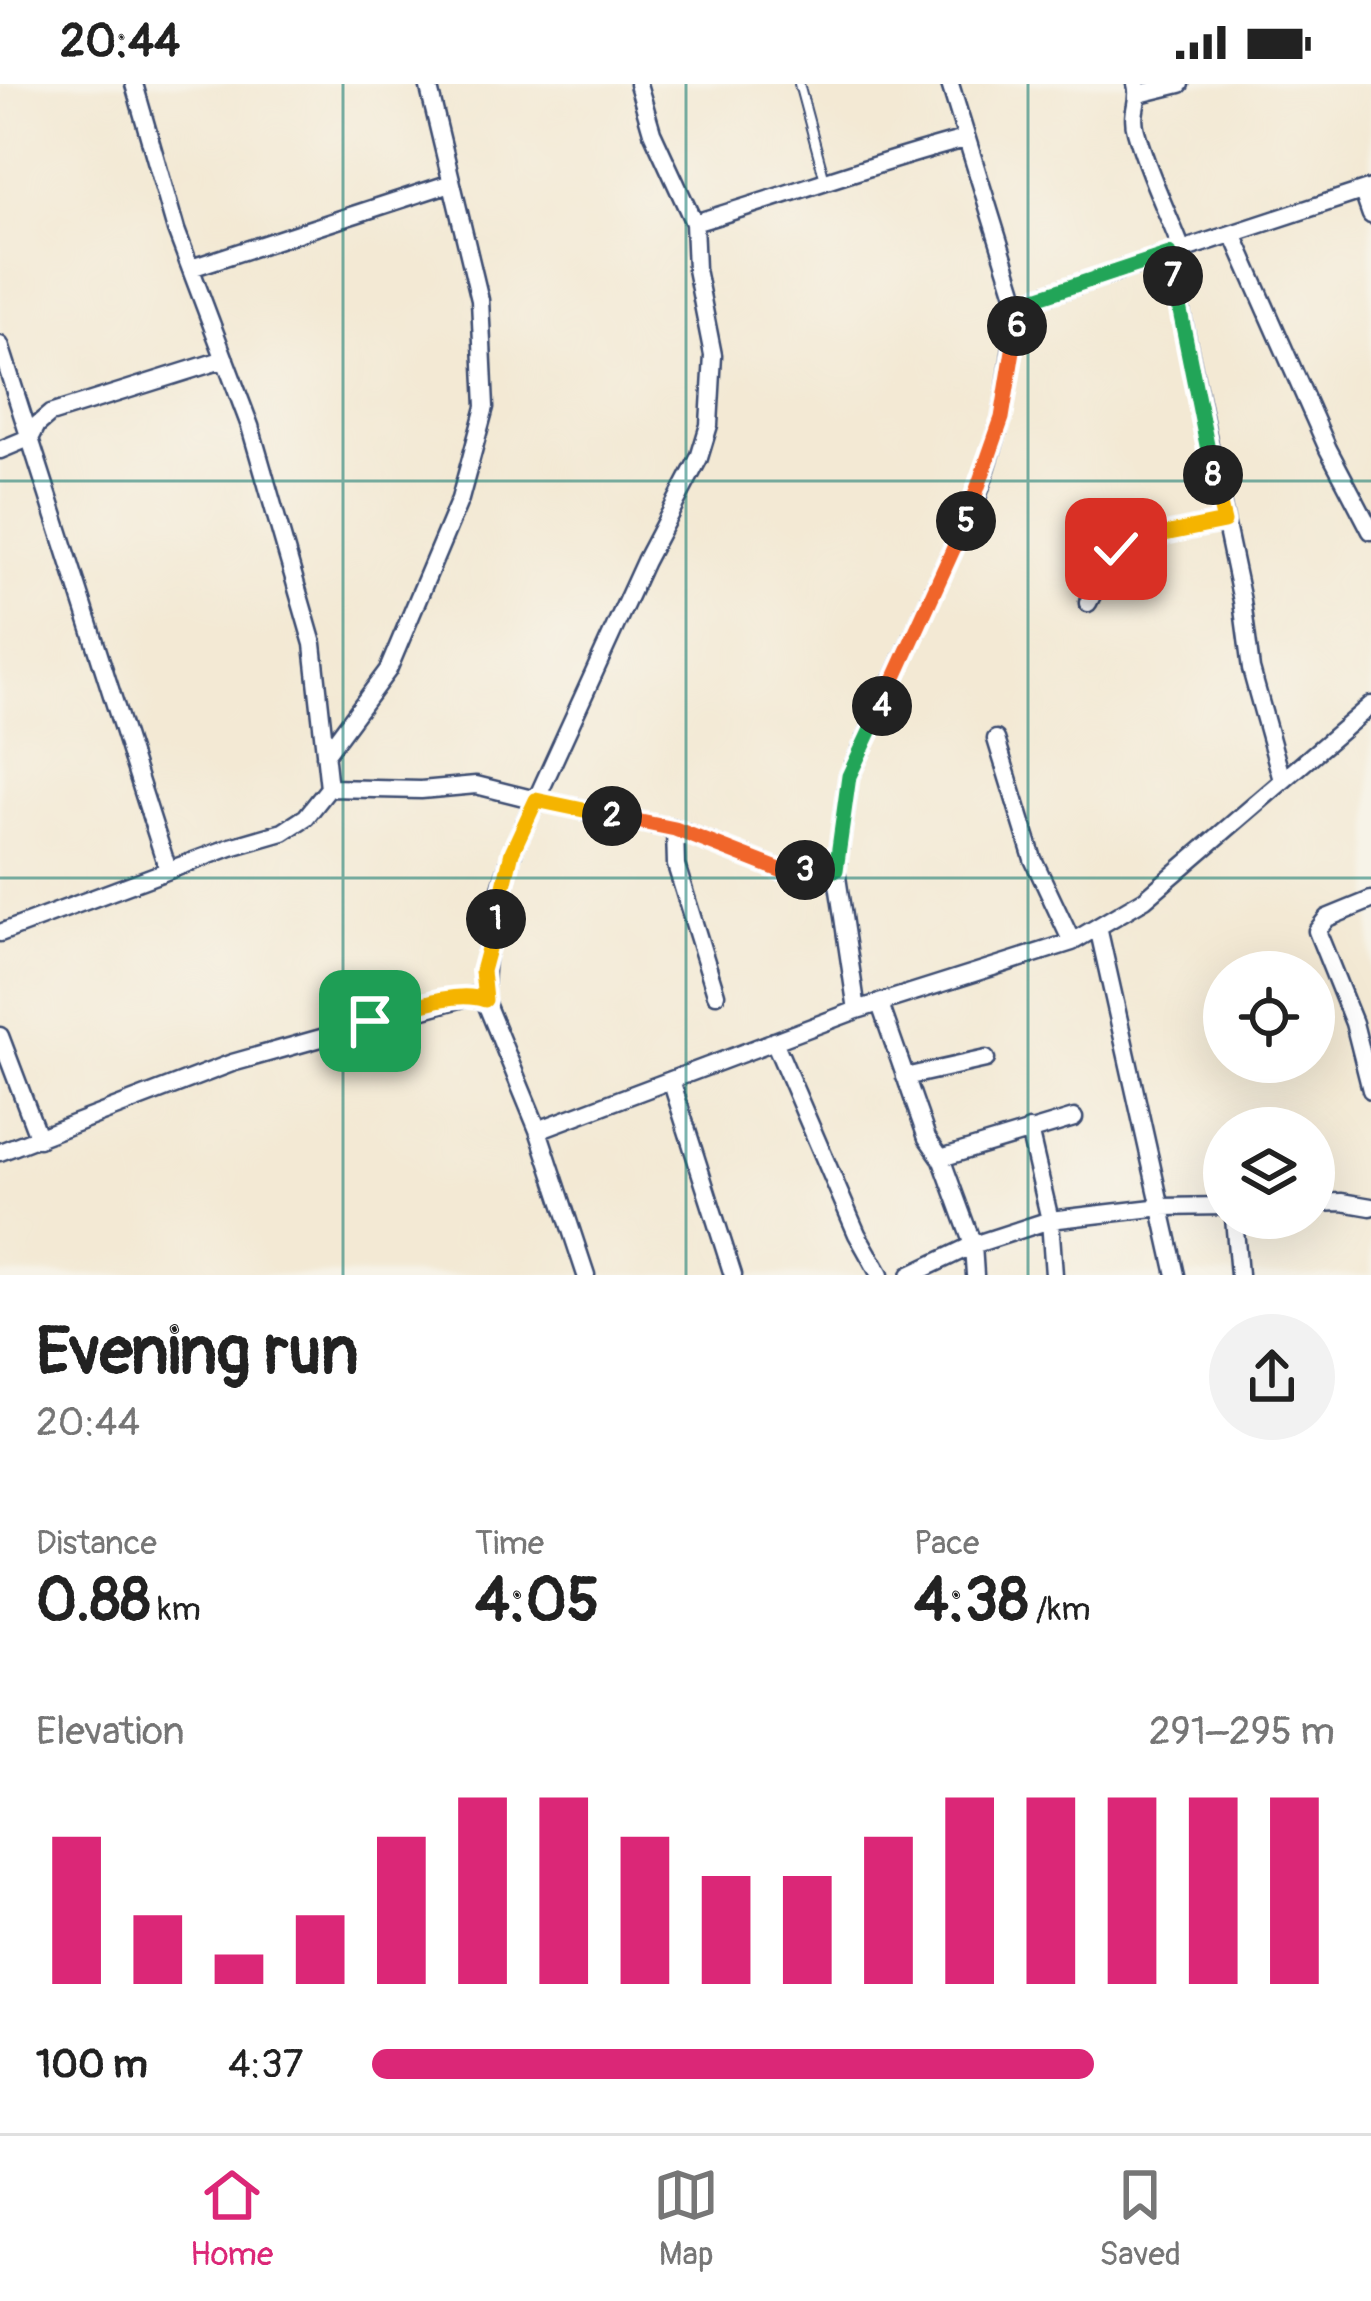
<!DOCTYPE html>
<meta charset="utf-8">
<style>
body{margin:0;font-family:Pangolin,sans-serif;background:#f2f2f2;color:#222;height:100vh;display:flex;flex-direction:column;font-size:45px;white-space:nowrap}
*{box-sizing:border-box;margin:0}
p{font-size:39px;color:#767676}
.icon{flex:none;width:66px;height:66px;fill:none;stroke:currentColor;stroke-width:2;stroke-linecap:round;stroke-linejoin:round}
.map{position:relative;height:1191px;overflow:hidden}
.side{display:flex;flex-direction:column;background:#fff;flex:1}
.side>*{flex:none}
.buttons{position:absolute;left:1203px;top:867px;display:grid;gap:24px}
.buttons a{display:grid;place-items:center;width:132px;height:132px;border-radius:50%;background:#fff;box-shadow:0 12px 48px #0002;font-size:60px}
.pin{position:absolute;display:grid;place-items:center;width:102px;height:102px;color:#fff;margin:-51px;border-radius:24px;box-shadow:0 6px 18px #0006}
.km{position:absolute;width:60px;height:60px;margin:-30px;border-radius:50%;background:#222;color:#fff;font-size:33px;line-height:60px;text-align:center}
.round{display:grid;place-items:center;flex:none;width:126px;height:126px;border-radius:63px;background:#f2f2f2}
.overview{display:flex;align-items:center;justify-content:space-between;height:204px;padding:0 36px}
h1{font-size:66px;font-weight:700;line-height:90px}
.stats{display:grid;grid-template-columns:repeat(3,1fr);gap:18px;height:204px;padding:12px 36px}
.stats div{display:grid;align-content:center}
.stats b{font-size:60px;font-weight:700}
.stats small{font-size:33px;font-weight:400}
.stats p{font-size:33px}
.chart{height:336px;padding:24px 36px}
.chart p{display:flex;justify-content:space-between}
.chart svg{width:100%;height:216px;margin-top:12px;stroke:#db2777;stroke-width:6}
ul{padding:0 36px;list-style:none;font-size:39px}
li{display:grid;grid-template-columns:192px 144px 1fr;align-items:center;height:90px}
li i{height:30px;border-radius:15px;background:#db2777}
.status{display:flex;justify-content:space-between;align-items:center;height:84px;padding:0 60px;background:#fff;direction:ltr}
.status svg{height:33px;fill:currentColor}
.menu{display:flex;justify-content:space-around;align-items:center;height:168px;border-top:3px solid #e0e0e0;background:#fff;font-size:33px;color:#767676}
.menu a{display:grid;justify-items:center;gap:6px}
.menu .selected{color:#db2777}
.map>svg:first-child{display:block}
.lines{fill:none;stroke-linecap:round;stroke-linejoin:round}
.lane-casing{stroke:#3b4b70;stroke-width:12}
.street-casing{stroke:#3b4b70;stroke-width:21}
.lane{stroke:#fff;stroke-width:8}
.street{stroke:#fff;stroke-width:16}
.split-1-casing{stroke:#fff;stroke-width:24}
.split-2-casing{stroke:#fff;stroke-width:24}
.split-3-casing{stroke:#fff;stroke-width:24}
.split-4-casing{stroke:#fff;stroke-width:24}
.split-5-casing{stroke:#fff;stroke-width:24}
.split-6-casing{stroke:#fff;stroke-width:24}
.split-7-casing{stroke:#fff;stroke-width:24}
.split-8-casing{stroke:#fff;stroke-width:24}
.split-9-casing{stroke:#fff;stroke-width:24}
.split-1{stroke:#f5b400;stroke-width:15}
.split-2{stroke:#f5b400;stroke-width:15}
.split-3{stroke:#f0652b;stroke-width:15}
.split-4{stroke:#22a559;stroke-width:15}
.split-5{stroke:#f0652b;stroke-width:15}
.split-6{stroke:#f0652b;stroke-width:15}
.split-7{stroke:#22a559;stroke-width:15}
.split-8{stroke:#22a559;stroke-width:15}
.split-9{stroke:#f5b400;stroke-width:15}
.grid{fill:none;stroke:#0f766e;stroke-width:3;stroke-opacity:0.55}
</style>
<div class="status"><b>20:44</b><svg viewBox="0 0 49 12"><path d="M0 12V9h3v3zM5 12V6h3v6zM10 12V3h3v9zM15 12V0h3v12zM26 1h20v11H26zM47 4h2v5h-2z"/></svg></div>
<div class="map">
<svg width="1371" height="1191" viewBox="0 0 1371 1191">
<rect width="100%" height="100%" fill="#f7f3e8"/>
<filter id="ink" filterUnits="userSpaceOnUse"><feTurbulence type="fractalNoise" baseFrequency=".00833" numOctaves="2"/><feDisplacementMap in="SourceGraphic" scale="24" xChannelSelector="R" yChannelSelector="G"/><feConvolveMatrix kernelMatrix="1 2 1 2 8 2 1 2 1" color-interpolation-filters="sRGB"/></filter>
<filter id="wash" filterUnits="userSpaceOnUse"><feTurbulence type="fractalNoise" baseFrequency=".004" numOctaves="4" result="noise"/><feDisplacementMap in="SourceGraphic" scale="48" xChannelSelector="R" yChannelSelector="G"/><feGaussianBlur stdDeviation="2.7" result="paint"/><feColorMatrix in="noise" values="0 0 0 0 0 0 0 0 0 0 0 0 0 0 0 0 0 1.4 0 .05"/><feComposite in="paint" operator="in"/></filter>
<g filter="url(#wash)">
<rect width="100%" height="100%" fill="#f3e9d4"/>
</g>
<g filter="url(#ink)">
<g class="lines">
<defs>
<path id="lane" d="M799 0 825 96"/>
<path id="street" d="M638 0 652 48 694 139 696 185 713 271 709 341 699 374 645 477 536 716 675 745 780 786H836
M950 0 1018 220
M1136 0C1141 17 1130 27 1136 47 1147 87 1167 127 1182 166
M1139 10 1180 0
M1363 108 1371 131
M694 139C785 112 874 79 965 55
M1233 150 1328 365 1371 447
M1169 171 1242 517 1251 585 1282 696
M191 184 451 99
M0 261 168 786
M0 366 31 353 37 341 50 330 225 275
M1088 519 1116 465 1130 457 1224 438
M996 655 1033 775 1072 858
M325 671 388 586 460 415 485 323 480 216 428 0
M329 704 421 706 476 701 536 716C508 770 480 856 485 917
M675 745 676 781 716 910
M1371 816 1327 834 1317 847 1354 939 1371 1006
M1098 843 1176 1191
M0 849 231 763 283 748 306 733 329 704 313 560 250 342 176 146 134 0
M880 920 927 1054 941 1074 973 1161 1050 1136 1162 1123 1224 1122
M857 926 1072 858 1145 815 1371 621
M0 952 39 1055
M774 957 857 1150 880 1191
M905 993 986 975
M671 996 733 1191
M1029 1046 1050 1136 1054 1191
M0 1068 232 979 471 912 485 917 538 1046
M941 1074 1074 1034
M1314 1119 1342 1118 1371 1123
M1234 1134 1239 1191
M586 1191 538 1046 857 926 836 786 849 692 978 411 1002 334 1018 220 1371 104
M910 1191 973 1161 975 1191"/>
</defs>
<!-- lane casing -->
<use href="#lane" class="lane-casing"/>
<!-- street casing -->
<use href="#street" class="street-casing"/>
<!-- lane -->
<use href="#lane" class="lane"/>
<!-- street -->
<use href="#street" class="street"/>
</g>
</g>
<g class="lines" filter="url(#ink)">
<defs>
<path id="split-1" d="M370 937C403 928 452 904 485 916L482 887 496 835"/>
<path id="split-2" d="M496 835 512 768 536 716 612 732"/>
<path id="split-3" d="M612 732 675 745 780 786H805"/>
<path id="split-4" d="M805 786H836L849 692 882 622"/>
<path id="split-5" d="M882 622 966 437"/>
<path id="split-6" d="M966 437 1002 334 1017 242"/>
<path id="split-7" d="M1017 242 1018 220 1169 170 1173 192"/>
<path id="split-8" d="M1173 192 1213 391"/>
<path id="split-9" d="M1116 465 1130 457 1224 438 1213 391"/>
</defs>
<!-- split-1 casing -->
<use href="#split-1" class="split-1-casing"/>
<!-- split-2 casing -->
<use href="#split-2" class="split-2-casing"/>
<!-- split-3 casing -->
<use href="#split-3" class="split-3-casing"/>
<!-- split-4 casing -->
<use href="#split-4" class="split-4-casing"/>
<!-- split-5 casing -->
<use href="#split-5" class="split-5-casing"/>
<!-- split-6 casing -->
<use href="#split-6" class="split-6-casing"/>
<!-- split-7 casing -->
<use href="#split-7" class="split-7-casing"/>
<!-- split-8 casing -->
<use href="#split-8" class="split-8-casing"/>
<!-- split-9 casing -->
<use href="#split-9" class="split-9-casing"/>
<!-- split-1 -->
<use href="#split-1" class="split-1"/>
<!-- split-2 -->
<use href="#split-2" class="split-2"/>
<!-- split-3 -->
<use href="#split-3" class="split-3"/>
<!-- split-4 -->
<use href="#split-4" class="split-4"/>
<!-- split-5 -->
<use href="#split-5" class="split-5"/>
<!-- split-6 -->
<use href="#split-6" class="split-6"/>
<!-- split-7 -->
<use href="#split-7" class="split-7"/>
<!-- split-8 -->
<use href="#split-8" class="split-8"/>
<!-- split-9 -->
<use href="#split-9" class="split-9"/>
</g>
<!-- grid -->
<path class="grid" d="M343 0V1191M686 0V1191M1028 0V1191M0 397H1371M0 794H1371"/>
</svg>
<div class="buttons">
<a><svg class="icon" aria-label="locate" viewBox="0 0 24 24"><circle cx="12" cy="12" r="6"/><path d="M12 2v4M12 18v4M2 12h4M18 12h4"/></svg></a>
<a><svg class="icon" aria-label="layers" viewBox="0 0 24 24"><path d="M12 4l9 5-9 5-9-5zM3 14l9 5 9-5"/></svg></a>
</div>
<div class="pin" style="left:370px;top:937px;background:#1e9e55"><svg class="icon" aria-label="arrive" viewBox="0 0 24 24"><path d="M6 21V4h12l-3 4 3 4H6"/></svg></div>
<div class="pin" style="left:1116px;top:465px;background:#d93025"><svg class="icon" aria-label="check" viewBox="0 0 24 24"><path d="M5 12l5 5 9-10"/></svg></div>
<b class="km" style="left:496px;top:835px">1</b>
<b class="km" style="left:612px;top:732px">2</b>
<b class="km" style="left:805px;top:786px">3</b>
<b class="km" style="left:882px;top:622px">4</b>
<b class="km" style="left:966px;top:437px">5</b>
<b class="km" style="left:1017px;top:242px">6</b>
<b class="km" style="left:1173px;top:192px">7</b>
<b class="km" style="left:1213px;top:391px">8</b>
</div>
<section class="side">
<div class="overview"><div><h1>Evening run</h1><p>20:44</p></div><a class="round"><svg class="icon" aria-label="share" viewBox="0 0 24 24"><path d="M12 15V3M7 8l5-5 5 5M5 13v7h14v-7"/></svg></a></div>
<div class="stats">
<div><p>Distance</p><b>0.88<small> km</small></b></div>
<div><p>Time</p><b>4:05</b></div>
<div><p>Pace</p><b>4:38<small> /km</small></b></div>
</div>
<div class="chart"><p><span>Elevation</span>291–295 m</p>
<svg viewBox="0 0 160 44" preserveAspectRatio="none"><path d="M5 44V14M15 44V30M25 44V38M35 44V30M45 44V14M55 44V6M65 44V6M75 44V14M85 44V22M95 44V22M105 44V14M115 44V6M125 44V6M135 44V6M145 44V6M155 44V6"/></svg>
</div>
<ul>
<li><b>100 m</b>4:37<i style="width:75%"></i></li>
</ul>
</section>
<nav class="menu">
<a class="selected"><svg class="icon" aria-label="home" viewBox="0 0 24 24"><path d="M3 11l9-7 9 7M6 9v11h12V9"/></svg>Home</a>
<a><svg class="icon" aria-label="map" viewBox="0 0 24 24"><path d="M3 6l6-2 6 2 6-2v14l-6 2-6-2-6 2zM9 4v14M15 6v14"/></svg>Map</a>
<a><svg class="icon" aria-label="saved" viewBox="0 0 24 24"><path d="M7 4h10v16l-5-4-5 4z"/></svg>Saved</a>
</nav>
